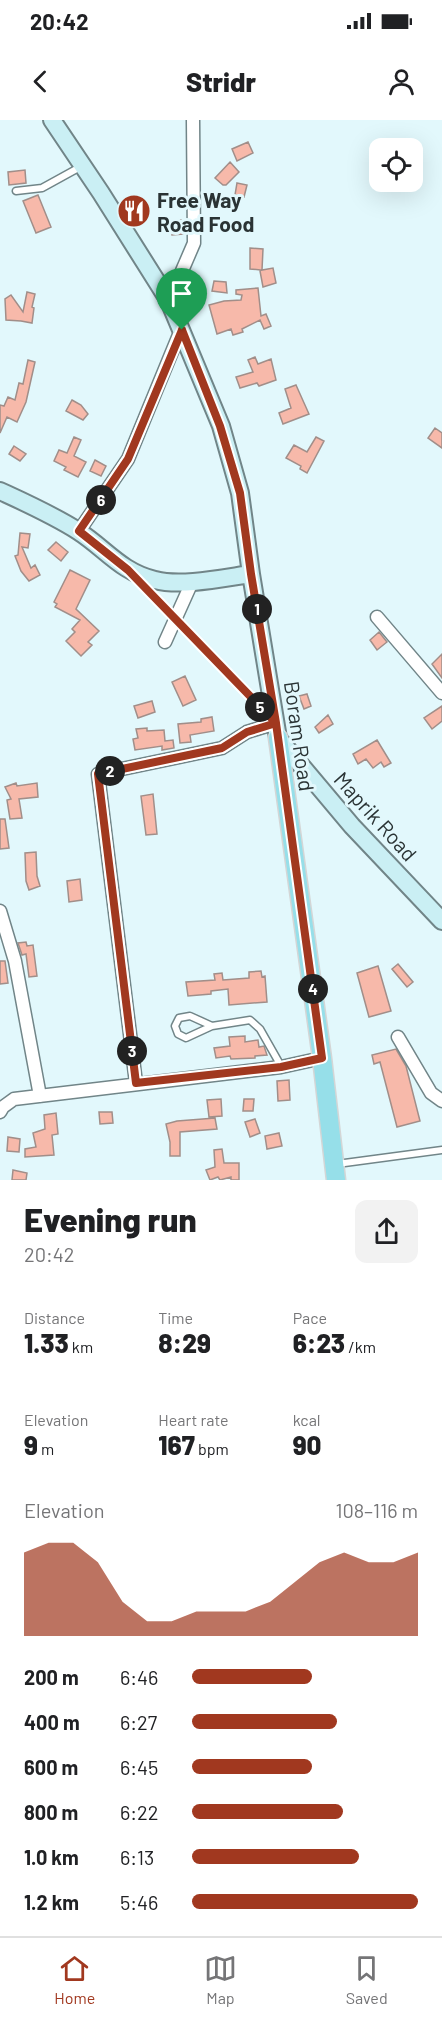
<!DOCTYPE html>
<meta charset="utf-8">
<style>
body{margin:0;font-family:Barlow,sans-serif;background:#f2f2f2;color:#202124;height:100vh;display:flex;flex-direction:column;font-size:22px;white-space:nowrap}
*{box-sizing:border-box;margin:0}
p{font-size:20px;color:#757577}
.icon{flex:none;width:33px;height:33px;fill:none;stroke:currentColor;stroke-width:2;stroke-linecap:round;stroke-linejoin:round}
.map{position:relative;height:1060px;overflow:hidden}
.details{display:flex;flex-direction:column;background:#fff;flex:1}
.details>*{flex:none}
.tools{position:absolute;left:369px;top:18px;display:grid;gap:12px}
.tools a{display:grid;place-items:center;width:54px;height:54px;border-radius:12px;background:#fff;box-shadow:0 6px 24px #0002;font-size:30px}
.pin{position:absolute;display:grid;place-items:center;width:51px;height:51px;color:#fff;margin:-62px -26px;border-radius:50% 50% 50% 0;rotate:-45deg;box-shadow:0 0 6px #0007}
.pin .icon{rotate:45deg}
.km{position:absolute;width:30px;height:30px;margin:-15px;border-radius:50%;background:#222;color:#fff;font-size:16px;line-height:30px;text-align:center}
.round{display:grid;place-items:center;flex:none;width:63px;height:63px;border-radius:12px;background:#f2f2f2}
.headline{display:flex;align-items:center;justify-content:space-between;height:102px;padding:0 24px}
h1{font-size:33px;font-weight:800;line-height:45px}
.metrics{display:grid;grid-template-columns:repeat(3,1fr);gap:9px;height:102px;padding:6px 24px}
.metrics div{display:grid;align-content:center}
.metrics b{font-size:26px;font-weight:800}
.metrics small{font-size:16px;font-weight:400}
.metrics p{font-size:16px}
.chart{height:168px;padding:12px 24px}
.chart p{display:flex;justify-content:space-between}
.chart svg{width:100%;height:108px;margin-top:6px;fill:#a1381f;opacity:.7}
ul{padding:0 24px;list-style:none;font-size:20px}
li{display:grid;grid-template-columns:96px 72px 1fr;align-items:center;height:45px}
li i{height:15px;border-radius:8px;background:#a1381f}
.status{display:flex;justify-content:space-between;align-items:center;height:42px;padding:0 30px;background:#fff;direction:ltr}
.status svg{height:16px;fill:currentColor}
header{display:flex;justify-content:space-between;align-items:center;height:78px;padding:0 24px;background:#fff;font-size:27px;font-weight:800}
.tabs{display:flex;justify-content:space-around;align-items:center;height:84px;border-top:2px solid #e0e0e0;background:#fff;font-size:16px;color:#757577}
.tabs a{display:grid;justify-items:center;gap:3px}
.tabs .current{color:#a1381f}
.map>svg:first-child{display:block}
.building{fill:#f7b9aa;stroke:#a18e89;stroke-width:1.5}
.lines{fill:none;stroke-linecap:round;stroke-linejoin:round}
.lane-casing{stroke:#718588;stroke-width:9}
.street-casing{stroke:#718588;stroke-width:15}
.secondary-casing{stroke:#718588;stroke-width:20}
.primary-casing{stroke:#d4d6d6;stroke-width:21}
.path{stroke:#a7b8bb;stroke-width:1.5;stroke-dasharray:4.5 3;stroke-linecap:butt}
.lane{stroke:#fff;stroke-width:6}
.street{stroke:#fff;stroke-width:12}
.secondary{stroke:#caeff4;stroke-width:16}
.primary{stroke:#96dfe9;stroke-width:18}
.route-casing{stroke:#fff;stroke-width:12}
.route{stroke:#a1381f;stroke-width:8}
.labels{text-anchor:middle;dominant-baseline:central;stroke-width:6;stroke-linejoin:round;paint-order:stroke}
.poi-label{font-size:21px;font-weight:bold;fill:#2a3334;stroke:#e2f8fc;text-anchor:start}
.street-label{font-size:21px;fill:#2a3334;stroke:#e2f8fc}
</style>
<div class="status"><b>20:42</b><svg viewBox="0 0 49 12"><path d="M0 12V9h3v3zM5 12V6h3v6zM10 12V3h3v9zM15 12V0h3v12zM26 1h20v11H26zM47 4h2v5h-2z"/></svg></div>
<header><svg class="icon" aria-label="back" viewBox="0 0 24 24"><path d="M15 5l-7 7 7 7"/></svg>Stridr<svg class="icon" aria-label="person" viewBox="0 0 24 24"><circle cx="12" cy="8" r="4"/><path d="M4 21q1-7 8-7t8 7"/></svg></header>
<div class="map">
<svg width="442" height="1060" viewBox="0 0 442 1060">
<rect width="100%" height="100%" fill="#e2f8fc"/>
<!-- building -->
<path class="building" d="M248 22 253 33 237 41 232 29Z
M230 42 239 52 226 65H223L215 58Z
M25 50 26 63 9 65 8 52Z
M237 63 247 65 244 77 235 75Z
M38 75 51 107 36 113 23 81Z
M181 100 183 114 172 115 170 102Z
M250 128 263 129 262 150 273 148 276 163 263 167 260 151 261 150 250 149Z
M214 161 226 162 227 173 212 171Z
M258 168 261 196 266 194 271 206 264 209 260 200 242 209 243 212 233 215 231 209 217 214 209 185 224 181 241 180 242 175 236 174V170Z
M27 172 35 174 32 187 34 188 32 203 21 201 6 200 5 179 11 175 23 192Z
M255 237 258 244 271 239 276 260 259 266 257 263 240 268 236 257 253 252 248 240Z
M28 240 35 242 26 282 17 302 7 297 0 313V285L4 286 8 277 15 280 19 263 23 264Z
M296 265 309 294 283 304 279 293 291 288 285 269Z
M72 280 81 285 88 294 83 300 66 291Z
M435 308 442 313V328L428 318Z
M74 317 81 320 74 336 86 342 78 357 64 350 66 347 54 341 59 330 67 333Z
M316 317 324 321 307 353 300 349 301 346 286 338 294 325 307 332Z
M14 326 26 334 20 341 9 334Z
M95 340 106 346 101 356 90 351Z
M20 413 30 414 28 428 22 427 31 448 35 445 40 455 29 461 21 451 15 436 18 435Z
M56 422 68 432 61 441 48 430Z
M70 450 90 460 76 489 99 511 88 522 92 525 81 536 66 521 75 512 72 509 80 500 55 487 57 484 54 482Z
M379 512 387 522 377 530 370 520Z
M442 534V558L432 544Z
M185 556 196 580 183 586 172 562Z
M307 574 311 586 304 589 299 576Z
M152 581 155 592 138 598 134 586Z
M442 586V601L432 609 424 598Z
M328 595 333 604 319 613 315 607Z
M212 597 214 611 190 615 191 622 180 623 178 604 201 602V599Z
M147 608V611L164 610 165 621 173 620 174 628 162 630V626L135 630 133 619 138 618 136 609Z
M377 620 391 643 384 647 381 642 373 648 366 639 358 644 353 634Z
M16 663 17 666 37 663 38 677 19 679 22 698 10 699 7 680 11 679 5 667Z
M153 674 157 714 146 715 141 676Z
M0 699H5L9 728 0 729Z
M36 732 37 756 40 766 29 770 26 761 25 733Z
M80 759 82 780 69 782 67 761Z
M26 822 27 826 33 825 37 856 29 857 26 834 22 835 18 823Z
M0 841H5L8 863 0 864Z
M398 844 413 862 407 867 392 849Z
M378 846 391 891 369 897 357 853Z
M261 851 262 857 265 856 267 882 229 885 228 869 211 871V874L188 876 186 862 215 860 214 854 222 853 223 860 249 858V852Z
M245 916V922L258 920 259 927 264 926 267 935 255 936V938L231 939 230 936 216 938 214 928 230 926 229 917Z
M396 929 406 946 420 1001 397 1007 380 942 374 944 372 935Z
M289 960 290 980 278 981 277 961Z
M221 979 222 996 209 997 207 980Z
M244 979H254L253 991H243Z
M99 992H112L113 1003 100 1004Z
M56 993 58 1014 52 1015 54 1035 25 1037V1029L36 1027 33 1013 45 1009 44 995Z
M215 998 217 1009 180 1012V1036H170V1022L166 1004 177 1001Z
M255 999 260 1013 250 1017 245 1002Z
M279 1013 282 1026 267 1029 265 1016Z
M8 1017 20 1019 19 1032 7 1031Z
M222 1029 224 1043H239V1060H231V1057L220 1060 218 1057 210 1060 206 1050 215 1047 214 1030Z
M13 1050 27 1053 26 1060H12Z"/>
<g class="lines">
<defs>
<path id="lane" d="M16 71 42 68 82 46
M212 906 186 918 178 914 175 906 179 898 190 896 212 906 250 900 260 909 281 946
M337 1044 442 1030"/>
<path id="street" d="M169 181 194 123 193 0
M79 411 128 339 181 210
M377 497 442 573
M165 522 192 462
M0 791 15 841 40 976
M398 917 431 973 442 981
M136 963 98 654 222 628 247 612 276 603
M0 992 3 987 14 979 281 947 322 938"/>
<path id="secondary" d="M52 0 101 73 169 181 221 306 240 373 251 454 278 618 352 706 442 801
M0 371C26 383 53 395 78 411 106 429 121 452 155 460 181 467 223 458 251 454"/>
<path id="primary" d="M278 618 322 938 336 1060"/>
</defs>
<!-- lane casing -->
<use href="#lane" class="lane-casing"/>
<!-- street casing -->
<use href="#street" class="street-casing"/>
<!-- secondary casing -->
<use href="#secondary" class="secondary-casing"/>
<!-- primary casing -->
<use href="#primary" class="primary-casing"/>
<!-- path -->
<path class="path" d="M149 473 166 491
M184 510 258 586"/>
<!-- lane -->
<use href="#lane" class="lane"/>
<!-- street -->
<use href="#street" class="street"/>
<!-- secondary -->
<use href="#secondary" class="secondary"/>
<!-- primary -->
<use href="#primary" class="primary"/>
</g>
<g class="lines">
<defs>
<path id="route" d="M182 210 220 306 240 373 251 454 276 603 247 612 222 628 98 654 136 963 281 947 322 938 276 603 128 450 79 411 128 339 182 210"/>
</defs>
<!-- route casing -->
<use href="#route" class="route-casing"/>
<!-- route -->
<use href="#route" class="route"/>
</g>
<!-- icons -->
<defs>
<symbol id="restaurant-disc" viewBox="-11 -11 22 22"><circle r="9.5" fill="#a1381f" stroke="#e2f8fc"/><path d="M-5-6h1v4h1v-4h1v4h1v-4h1v5L-1.5 .5V6h-2V.5L-5-1ZM5-6V6H3V1.5H1.5Q1.5-4 5-6Z" fill="#fff"/></symbol>
</defs>
<g fill-rule="evenodd">
<use href="#restaurant-disc" x="115" y="72" width="38" height="38"/>
</g>
<g class="labels">
<!-- poi labels -->
<g class="poi-label">
<text x="157" y="79">Free Way<tspan x="157" dy="24">Road Food</tspan></text>
</g>
<!-- street labels -->
<g class="street-label">
<text transform="translate(300 616) rotate(82)">Boram Road</text>
<text transform="translate(376 696) rotate(48)">Maprik Road</text>
</g>
</g>
</svg>
<div class="tools">
<a><svg class="icon" aria-label="locate" viewBox="0 0 24 24"><circle cx="12" cy="12" r="6"/><path d="M12 2v4M12 18v4M2 12h4M18 12h4"/></svg></a>
</div>
<div class="pin" style="left:182px;top:210px;background:#1e9e55"><svg class="icon" aria-label="arrive" viewBox="0 0 24 24"><path d="M6 21V4h12l-3 4 3 4H6"/></svg></div>
<b class="km" style="left:257px;top:489px">1</b>
<b class="km" style="left:110px;top:651px">2</b>
<b class="km" style="left:132px;top:931px">3</b>
<b class="km" style="left:313px;top:869px">4</b>
<b class="km" style="left:260px;top:587px">5</b>
<b class="km" style="left:101px;top:380px">6</b>
</div>
<section class="details">
<div class="headline"><div><h1>Evening run</h1><p>20:42</p></div><a class="round"><svg class="icon" aria-label="share" viewBox="0 0 24 24"><path d="M12 15V3M7 8l5-5 5 5M5 13v7h14v-7"/></svg></a></div>
<div class="metrics">
<div><p>Distance</p><b>1.33<small> km</small></b></div>
<div><p>Time</p><b>8:29</b></div>
<div><p>Pace</p><b>6:23<small> /km</small></b></div>
</div>
<div class="metrics">
<div><p>Elevation</p><b>9<small> m</small></b></div>
<div><p>Heart rate</p><b>167<small> bpm</small></b></div>
<div><p>kcal</p><b>90</b></div>
</div>
<div class="chart"><p><span>Elevation</span>108–116 m</p>
<svg viewBox="0 0 160 44" preserveAspectRatio="none"><path d="M0 44V10L10 6L20 6L30 14L40 30L50 38L60 38L70 34L80 34L90 34L100 30L110 22L120 14L130 10L140 14L150 14L160 10V44z"/></svg>
</div>
<ul>
<li><b>200 m</b>6:46<i style="width:53%"></i></li>
<li><b>400 m</b>6:27<i style="width:64%"></i></li>
<li><b>600 m</b>6:45<i style="width:53%"></i></li>
<li><b>800 m</b>6:22<i style="width:67%"></i></li>
<li><b>1.0 km</b>6:13<i style="width:74%"></i></li>
<li><b>1.2 km</b>5:46<i style="width:100%"></i></li>
</ul>
</section>
<nav class="tabs">
<a class="current"><svg class="icon" aria-label="home" viewBox="0 0 24 24"><path d="M3 11l9-7 9 7M6 9v11h12V9"/></svg>Home</a>
<a><svg class="icon" aria-label="map" viewBox="0 0 24 24"><path d="M3 6l6-2 6 2 6-2v14l-6 2-6-2-6 2zM9 4v14M15 6v14"/></svg>Map</a>
<a><svg class="icon" aria-label="saved" viewBox="0 0 24 24"><path d="M7 4h10v16l-5-4-5 4z"/></svg>Saved</a>
</nav>
